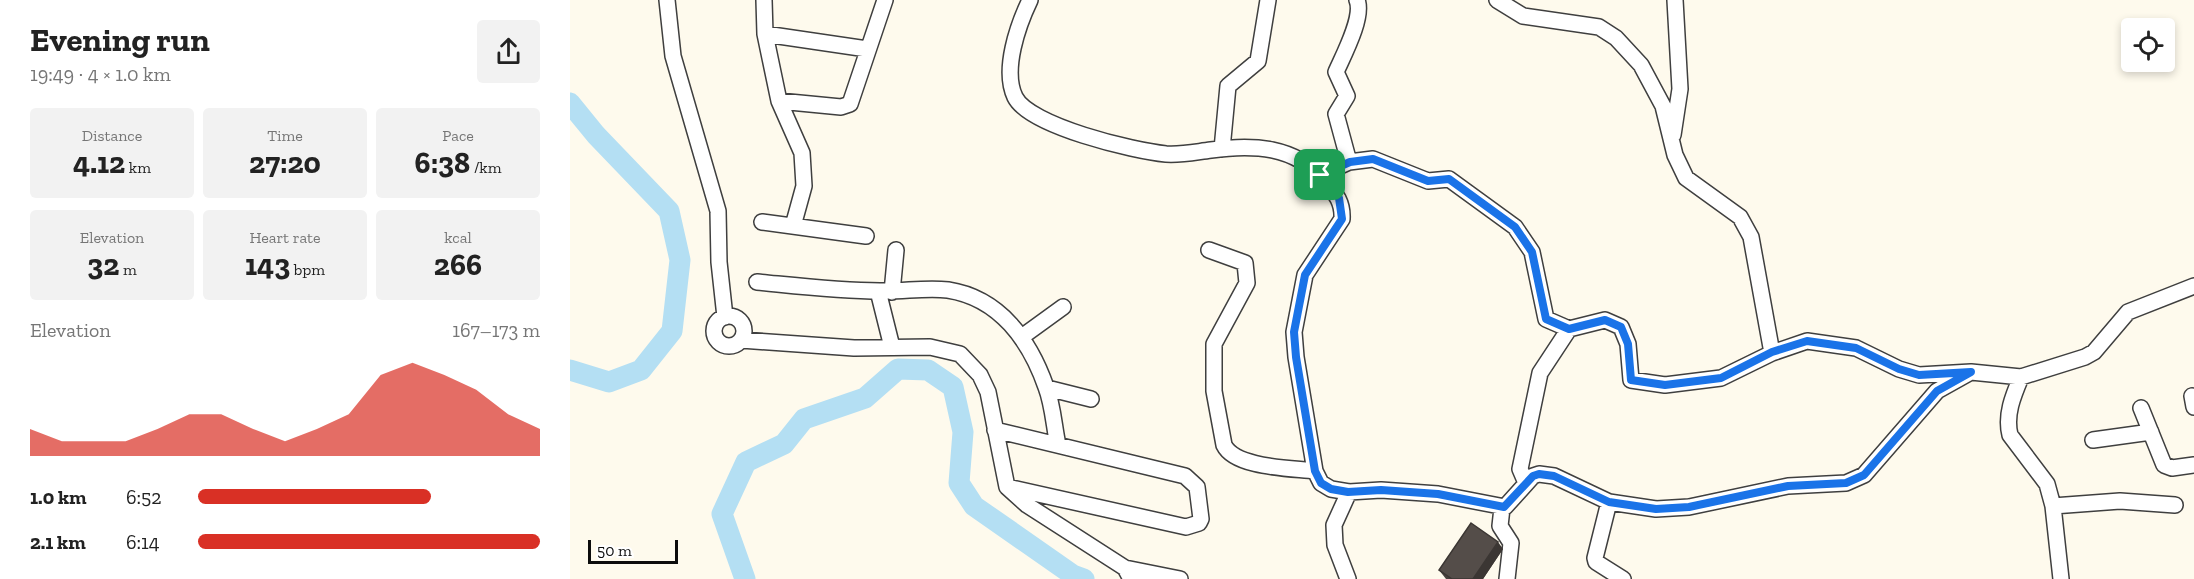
<!DOCTYPE html>
<meta charset="utf-8">
<style>
body{margin:0;font-family:"Zilla Slab",serif;background:#f2f2f2;color:#222;height:100vh;display:flex;flex-direction:column;font-size:22px;white-space:nowrap}
*{box-sizing:border-box;margin:0}
p{font-size:20px;color:#767676}
.icon{flex:none;width:33px;height:33px;fill:none;stroke:currentColor;stroke-width:2;stroke-linecap:round;stroke-linejoin:round}
.map{position:relative;flex:1;overflow:hidden}
.sheet{display:flex;flex-direction:column;background:#fff;width:570px}
.sheet>*{flex:none}
.fabs{position:absolute;left:1551px;top:18px;display:grid;gap:12px}
.fabs a{display:grid;place-items:center;width:54px;height:54px;border-radius:6px;background:#fff;box-shadow:0 3px 9px #0003;font-size:30px}
.scale{position:absolute;left:18px;bottom:15px;width:90px;box-sizing:border-box;padding-left:6px;border:3px solid #0c0c0c;border-top:0;font-size:16px;line-height:21px;white-space:nowrap;color:#0c0c0c;-webkit-text-stroke:4px #fff;paint-order:stroke}
.pin{position:absolute;display:grid;place-items:center;width:51px;height:51px;color:#fff;margin:-26px;border-radius:12px;box-shadow:0 3px 9px #0006}
.round{display:grid;place-items:center;flex:none;width:63px;height:63px;border-radius:6px;background:#f2f2f2}
.head{display:flex;align-items:center;justify-content:space-between;height:102px;padding:0 30px}
h1{font-size:33px;font-weight:700;line-height:45px}
.stats{display:grid;grid-template-columns:repeat(3,1fr);gap:9px;height:102px;padding:6px 30px}
.stats div{display:grid;align-content:center;border-radius:6px;background:#f2f2f2;text-align:center}
.stats b{font-size:30px;font-weight:700}
.stats small{font-size:16px;font-weight:400}
.stats p{font-size:16px}
.chart{height:168px;padding:12px 30px}
.chart p{display:flex;justify-content:space-between}
.chart svg{width:100%;height:108px;margin-top:6px;fill:#d93025;opacity:.7}
ul{padding:0 30px;list-style:none;font-size:20px}
li{display:grid;grid-template-columns:96px 72px 1fr;align-items:center;height:45px}
li i{height:15px;border-radius:8px;background:#d93025}
main{display:flex;flex:1;min-height:0}
.map>svg:first-child{display:block}
.lines{fill:none;stroke-linecap:round;stroke-linejoin:round}
.river{stroke:#b4dff3;stroke-width:21}
.minor-casing{stroke:#3f3f3f;stroke-width:18}
.minor{stroke:#fff;stroke-width:15}
.wall{fill:#48423f}
.shaded-wall{fill:#3b3633}
.building{fill:#544d49;stroke:#3b3633;stroke-width:1.5}
.route-casing{stroke:#fff;stroke-width:12}
.route{stroke:#1a73e8;stroke-width:8}
</style>
<main>
<section class="sheet">
<div class="head"><div><h1>Evening run</h1><p>19:49 · 4 × 1.0 km</p></div><a class="round"><svg class="icon" aria-label="share" viewBox="0 0 24 24"><path d="M12 15V3M7 8l5-5 5 5M5 13v7h14v-7"/></svg></a></div>
<div class="stats">
<div><p>Distance</p><b>4.12<small> km</small></b></div>
<div><p>Time</p><b>27:20</b></div>
<div><p>Pace</p><b>6:38<small> /km</small></b></div>
</div>
<div class="stats">
<div><p>Elevation</p><b>32<small> m</small></b></div>
<div><p>Heart rate</p><b>143<small> bpm</small></b></div>
<div><p>kcal</p><b>266</b></div>
</div>
<div class="chart"><p><span>Elevation</span>167–173 m</p>
<svg viewBox="0 0 160 44" preserveAspectRatio="none"><path d="M0 44V33L10 38L20 38L30 38L40 33L50 27L60 27L70 33L80 38L90 33L100 27L110 11L120 6L130 11L140 17L150 27L160 33V44z"/></svg>
</div>
<ul>
<li><b>1.0 km</b>6:52<i style="width:68%"></i></li>
<li><b>2.1 km</b>6:14<i style="width:100%"></i></li>
</ul>
</section>
<div class="map">
<svg width="1624" height="579" viewBox="0 0 1624 579">
<rect width="100%" height="100%" fill="#fefaed"/>
<g class="lines">
<!-- river -->
<path class="river" d="M0 103 26 135 99 211 110 260 102 331 71 370 39 382 0 370
M175 579 152 514 176 462 214 444 234 419 295 398 328 369 358 370 383 387 393 432 389 483 404 506 503 575 514 579"/>
<defs>
<path id="minor" d="M97 0 103 56 148 211 149 262 155 317
M194 0 195 34 209 101 232 153 234 186 223 226
M460 0C448 25 432 70 445 97 459 126 564 151 596 154 612 155 625 152 641 150 683 144 725 146 754 180 765 193 773 201 772 219L735 275 724 332 726 357 745 471 751 483 761 489 779 492 811 490 868 494 935 507 963 476 969 474 984 476 1039 502 1086 509 1119 507 1218 486 1276 483 1294 475 1367 391 1401 372
M927 0 953 16 1029 27 1046 38 1071 65 1093 106 1105 155 1116 178 1170 217 1181 237 1202 353
M195 34 297 49
M209 101 271 107 280 104 315 0
M1103 135 1110 89 1105 0
M652 149 658 86 688 61 698 0
M779 162 766 114 777 96 766 72C773 56 794 17 787 0
M750 175 779 162 803 159 858 181 879 179 945 227 962 252 976 319 999 329 1035 320 1051 327 1058 344 1061 380 1095 385 1151 378 1202 353 1237 341 1286 348 1329 369 1349 375 1401 372 1451 377
M192 222 296 236
M639 250 675 263 677 283 644 344V391L654 445C665 468 721 468 745 471
M187 282C228 286 269 291 310 291 333 292 355 287 378 290 430 298 460 341 476 387 483 405 484 427 488 445
M308 291 322 347
M322 292 326 250
M144 331a15 15 0 1 1 30 0a15 15 0 1 1-30 0Z
M453 336 493 307
M171 340 284 348 360 347 390 354 410 375 418 392 437 487 457 505 555 568 561 579
M477 388 521 399
M1622 396 1624 407
M1571 408 1594 465 1602 468 1624 465
M425 430 615 476 627 487 631 519 629 523 616 527 437 487
M1523 440 1581 432
M956 483 950 469 970 373 999 329
M1039 502 1025 558 1026 562 1053 579
M1483 506 1550 501 1605 505
M932 508 930 526 941 543 937 579
M555 568 610 579
M778 579 765 545 764 525 779 492
M1491 579 1483 506 1477 484 1440 435C1435 415 1443 396 1451 377L1515 357 1524 352 1558 312 1624 286"/>
</defs>
<!-- minor casing -->
<use href="#minor" class="minor-casing"/>
<!-- minor -->
<use href="#minor" class="minor"/>
</g>
<!-- wall -->
<path class="wall" d="M933 549 913 579H876L869 570Z"/>
<!-- shaded-wall -->
<path class="shaded-wall" d="M928 542 933 549 913 579H903Z"/>
<!-- building -->
<path class="building" d="M901 523 928 542 903 579H882L869 570Z"/>
<g class="lines">
<defs>
<path id="route" d="M803 159 858 181 879 179 945 227 962 252 976 319 999 329 1035 320 1051 327 1058 344 1061 380 1095 385 1151 378 1202 352 1237 341 1286 348 1329 369 1349 375 1401 372 1367 391 1294 475 1276 483 1218 486 1119 507 1086 509 1039 502 984 476 969 474 963 476 934 507 868 494 811 490 778 492 761 489 751 483 745 471 726 357 724 332 735 275 772 219 769 198 750 175 780 162Z"/>
</defs>
<!-- route casing -->
<use href="#route" class="route-casing"/>
<!-- route -->
<use href="#route" class="route"/>
</g>
</svg>
<div class="fabs">
<a><svg class="icon" aria-label="locate" viewBox="0 0 24 24"><circle cx="12" cy="12" r="6"/><path d="M12 2v4M12 18v4M2 12h4M18 12h4"/></svg></a>
</div>
<div class="scale">50 m</div>
<div class="pin" style="left:750px;top:175px;background:#1e9e55"><svg class="icon" aria-label="arrive" viewBox="0 0 24 24"><path d="M6 21V4h12l-3 4 3 4H6"/></svg></div>
</div>
</main>
